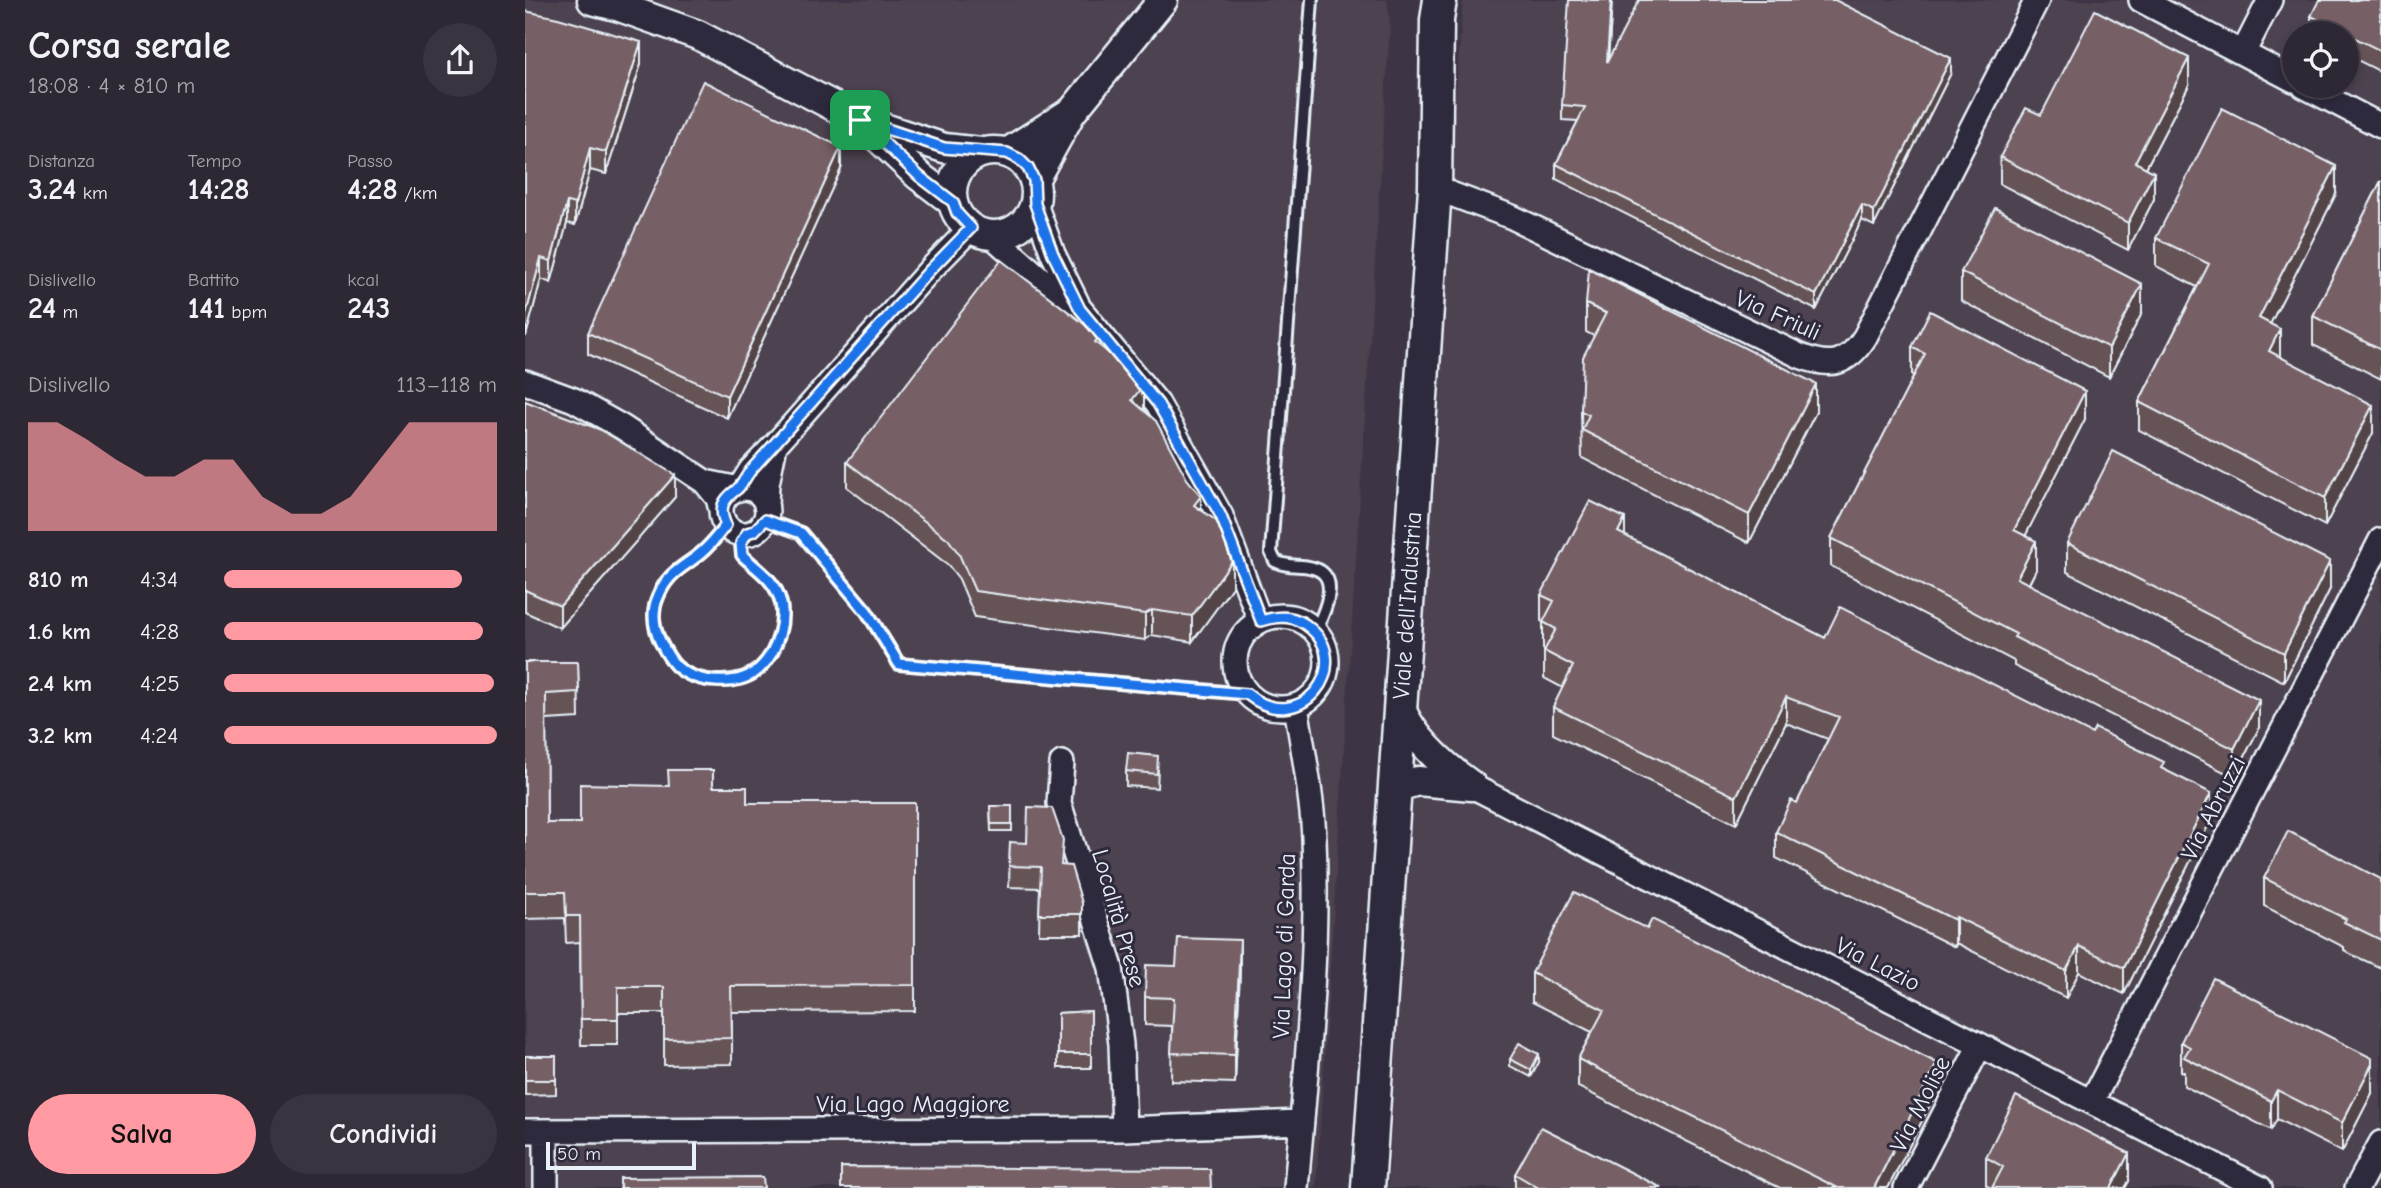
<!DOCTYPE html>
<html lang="it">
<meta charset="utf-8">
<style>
body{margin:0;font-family:"Comic Neue",sans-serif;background:#3a3440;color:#f1f3f6;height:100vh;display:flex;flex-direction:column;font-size:26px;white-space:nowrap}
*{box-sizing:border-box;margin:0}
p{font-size:23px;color:#a7a6ac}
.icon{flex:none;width:38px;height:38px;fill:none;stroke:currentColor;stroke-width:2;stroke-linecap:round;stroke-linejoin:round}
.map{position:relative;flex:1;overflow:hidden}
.details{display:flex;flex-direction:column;background:#2e2834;width:525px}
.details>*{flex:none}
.controls{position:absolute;left:1757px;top:21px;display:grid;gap:14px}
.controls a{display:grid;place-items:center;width:77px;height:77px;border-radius:50%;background:#2e2834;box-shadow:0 4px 10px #0003,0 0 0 2px #49444f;font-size:35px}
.scale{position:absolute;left:21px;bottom:18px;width:150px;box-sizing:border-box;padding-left:7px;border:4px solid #e8f1f8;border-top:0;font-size:19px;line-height:24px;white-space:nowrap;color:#e8f1f8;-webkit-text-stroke:5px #2f2a3d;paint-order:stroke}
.pin{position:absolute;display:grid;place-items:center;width:60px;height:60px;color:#fff;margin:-30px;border-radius:14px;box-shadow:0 4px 10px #0006}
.round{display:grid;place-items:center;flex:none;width:74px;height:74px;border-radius:37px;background:#3a3440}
.head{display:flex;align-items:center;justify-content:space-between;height:119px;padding:0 28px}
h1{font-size:38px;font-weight:600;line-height:52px}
.metrics{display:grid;grid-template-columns:repeat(3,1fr);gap:10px;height:119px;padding:7px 28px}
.metrics div{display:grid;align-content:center}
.metrics b{font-size:30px;font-weight:600}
.metrics small{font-size:19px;font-weight:400}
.metrics p{font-size:19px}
.chart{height:196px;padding:14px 28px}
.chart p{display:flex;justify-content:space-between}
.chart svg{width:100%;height:126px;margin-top:7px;fill:#ff9aa2;opacity:.7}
.primary-button{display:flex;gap:14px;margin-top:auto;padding:14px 28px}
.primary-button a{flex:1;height:80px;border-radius:42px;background:#ff9aa2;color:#111;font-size:28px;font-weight:600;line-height:80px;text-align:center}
.primary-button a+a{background:#3a3440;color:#f1f3f6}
ul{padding:0 28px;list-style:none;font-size:23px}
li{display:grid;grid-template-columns:112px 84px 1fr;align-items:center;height:52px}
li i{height:18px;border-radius:9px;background:#ff9aa2}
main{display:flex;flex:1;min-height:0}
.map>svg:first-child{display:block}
.built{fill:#4e424f;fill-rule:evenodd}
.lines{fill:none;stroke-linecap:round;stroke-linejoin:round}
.service-casing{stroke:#e8f1f8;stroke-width:16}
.minor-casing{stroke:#e8f1f8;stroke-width:28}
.tertiary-casing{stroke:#e8f1f8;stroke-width:33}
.secondary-casing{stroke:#e8f1f8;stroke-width:37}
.service{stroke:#2f2a3d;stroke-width:10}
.minor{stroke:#2f2a3d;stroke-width:23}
.tertiary{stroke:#2f2a3d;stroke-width:28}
.secondary{stroke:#2f2a3d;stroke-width:32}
.wall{fill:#665357;stroke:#e8f1f8;stroke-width:2}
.shaded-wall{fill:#534447;stroke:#e8f1f8;stroke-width:2}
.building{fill:#776165;stroke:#e8f1f8;stroke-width:2}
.route-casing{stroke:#fff;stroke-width:14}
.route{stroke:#1a73e8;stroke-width:9}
.labels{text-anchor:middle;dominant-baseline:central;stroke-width:6;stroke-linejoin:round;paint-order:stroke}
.street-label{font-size:24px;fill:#e8f1f8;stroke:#2f2a3d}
</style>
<main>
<section class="details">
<div class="head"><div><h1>Corsa serale</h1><p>18:08 · 4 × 810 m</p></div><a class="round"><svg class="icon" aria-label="share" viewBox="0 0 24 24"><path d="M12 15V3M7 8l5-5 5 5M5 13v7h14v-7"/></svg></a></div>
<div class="metrics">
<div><p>Distanza</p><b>3.24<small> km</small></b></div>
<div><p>Tempo</p><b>14:28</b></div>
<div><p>Passo</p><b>4:28<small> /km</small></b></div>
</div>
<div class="metrics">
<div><p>Dislivello</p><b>24<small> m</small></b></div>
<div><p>Battito</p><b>141<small> bpm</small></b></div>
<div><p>kcal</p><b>243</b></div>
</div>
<div class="chart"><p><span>Dislivello</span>113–118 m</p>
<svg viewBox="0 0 160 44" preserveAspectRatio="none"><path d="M0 44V6L10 6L20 12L30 19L40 25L50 25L60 19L70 19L80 32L90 38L100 38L110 32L120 19L130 6L140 6L150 6L160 6V44z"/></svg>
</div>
<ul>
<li><b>810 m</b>4:34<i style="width:87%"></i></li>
<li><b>1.6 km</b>4:28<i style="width:95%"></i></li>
<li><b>2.4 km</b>4:25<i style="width:99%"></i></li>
<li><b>3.2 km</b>4:24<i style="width:100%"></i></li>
</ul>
<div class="primary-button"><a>Salva</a><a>Condividi</a></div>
</section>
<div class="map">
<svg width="1856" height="1188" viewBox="0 0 1856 1188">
<rect width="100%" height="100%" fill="#3d3545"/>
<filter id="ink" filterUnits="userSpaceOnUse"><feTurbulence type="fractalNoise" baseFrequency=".0143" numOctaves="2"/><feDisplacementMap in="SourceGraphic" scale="14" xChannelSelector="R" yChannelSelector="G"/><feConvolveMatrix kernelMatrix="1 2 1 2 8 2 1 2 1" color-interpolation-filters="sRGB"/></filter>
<g filter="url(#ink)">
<!-- built -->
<path class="built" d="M0 0H862L865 23 791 1188H0Z
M938 0H1856V1188H863L916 289ZM1769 33H1822V86H1769Z"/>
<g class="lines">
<defs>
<path id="service" d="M787 0 746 552 750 561C766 569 774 563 788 568 818 576 798 615 790 632
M240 520 276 533 342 612 374 664 722 694
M201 525C194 534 186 545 176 553 157 568 143 572 133 597 126 612 129 629 136 643 140 650 145 660 151 666 171 684 214 687 235 668 253 651 263 617 253 594 246 577 229 567 217 555L216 543 222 533"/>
<path id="minor" d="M1616 0 1769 80
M1718 53 1745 0
M1779 86 1856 126
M910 188 987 217 1275 356C1306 368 1322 365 1340 337L1512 0
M510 204 528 254 552 303
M466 235 518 281 555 309 633 404 696 516 735 621
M0 382 49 400 97 427 180 482
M250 445 404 271 446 228
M196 511a23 23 0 1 1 46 0a23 23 0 1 1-46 0Z
M196 510 193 498 180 482 214 489 226 470 250 445 242 484 241 506
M710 662a46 46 0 1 1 92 0a46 46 0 1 1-92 0Z
M771 706C778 750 787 794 789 838 794 954 781 1072 771 1188
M537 763 534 803 586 968 596 1044 599 1129
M947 786 1735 1188
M1567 1101 1856 540
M0 1131 599 1129 777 1122
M21 1131V1188
M1381 1188 1455 1045
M1832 1188 1856 1143"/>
<path id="tertiary" d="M67 0 95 7 173 35 335 120 419 148 456 152
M344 129 394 176 428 202
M427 193a42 42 0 1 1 84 0a42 42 0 1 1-84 0Z
M482 153 543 114
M509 180 546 113 638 0
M876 709C890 741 919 766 947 786
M869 788 893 781 947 786"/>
<g id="secondary">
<path id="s1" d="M843 1188 910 188 912 20 915 0"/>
</g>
</defs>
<!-- service casing -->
<use href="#service" class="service-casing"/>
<!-- minor casing -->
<use href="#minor" class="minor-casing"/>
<!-- tertiary casing -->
<use href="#tertiary" class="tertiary-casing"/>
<!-- secondary casing -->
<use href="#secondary" class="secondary-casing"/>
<!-- service -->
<use href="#service" class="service"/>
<!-- minor -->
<use href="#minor" class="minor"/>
<!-- tertiary -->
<use href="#tertiary" class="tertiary"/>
<!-- secondary -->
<use href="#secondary" class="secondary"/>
</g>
<!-- wall -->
<path class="wall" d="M1087 0 1083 60 1426 73 1349 226 1337 220 1291 310 1031 179V164L1053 121 1037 120V105Z
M1856 0V72L1822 55V33H1786V16Z
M0 11 116 64 81 174 65 170 50 225 42 223 26 283 16 279 1 336H0Z
M1664 85 1621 168 1629 199 1603 250 1475 184V157L1516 115Z
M316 169 202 418 63 354V333Z
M1856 181V379L1788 345V316Z
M1811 194 1745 324 1755 357 1848 433 1800 526 1614 430V402L1672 287 1631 266V238Z
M1436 272 1617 313 1584 377 1436 301Z
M1061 304 1291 412 1224 543 1057 458 1056 411 1069 336 1061 332Z
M575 346 619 409V410L676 510 707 587 667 642 627 635 620 640 450 617 434 579 423 565 322 487V462Z
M1387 347 1560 419 1500 536 1511 570 1504 584 1734 728 1709 777 1489 666V661L1306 566V538L1389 376 1387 375Z
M0 401 150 497 35 628 0 612Z
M1100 536 1300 638 1639 770 1686 820 1599 994 1554 972 1541 998 1431 943 1430 947 1251 858V832L1272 803 1303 739 1261 723 1211 824 1028 734V707L1038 688 1019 678V651L1020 650 1018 649V622L1016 621V595Z
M1542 543 1805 589 1759 682 1542 572Z
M0 662H53L54 718 21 720 22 823H55L188 787 222 803H390V1011L207 1012V1064L139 1065V1013H93V1045H56L55 942 41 943 40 918 0 919Z
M633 770 632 788 601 786V771Z
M465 806H487V831H466Z
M485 842 537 865 557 903V934H514L515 888 484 887Z
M1739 878 1856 879V968L1819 951V947L1739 906Z
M715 969 710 1083 646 1081 647 1026 620 1025V997Z
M1007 973 1412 1091 1363 1188H1255L1053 1087V1059L1067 1032 1007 1002Z
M566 1011V1068H533V1013Z
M1656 1042 1847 1093 1817 1152 1752 1119 1746 1130 1659 1086V1072L1656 1071Z
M0 1056H31V1094L0 1095Z
M985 1059 1014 1062 1006 1077 985 1066Z
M1461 1157 1604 1181 1600 1188H1466L1461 1185Z
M990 1174 1137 1188H990Z"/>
<!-- shaded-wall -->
<path class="shaded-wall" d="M1086 0H1087L1082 77V62Z
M116 42V64L81 174V152Z
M1426 58V73L1349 226V211Z
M1664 58V85L1610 189V162Z
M316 147V169L202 418V396Z
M65 148V170L50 225V204Z
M1811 166V194L1734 346V318Z
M1629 172V199L1603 250V223Z
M42 202V223L26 283V261Z
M1337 205V220L1291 310V295Z
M16 258V279L1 336V314Z
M1617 284V313L1584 377V348Z
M1755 329V358L1744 351Z
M575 336V361L570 342Z
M619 384V409L607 425V400Z
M1291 384V412L1224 543V515Z
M1560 391V419L1489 558V530Z
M1848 405V433L1800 526V498Z
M150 475V497L35 628V606Z
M676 496V521L669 505Z
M1100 518V544L1093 532Z
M1511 541V570L1492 606V578Z
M707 561V587L667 642V616Z
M1805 561V589L1759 682V653Z
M627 610V635L620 640V614Z
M1261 697V723L1211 824V797Z
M1734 700V728L1709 777V749Z
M1686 793V820L1599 994V968Z
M1431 917V943L1430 947V920Z
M715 940V969L710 1083V1055Z
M1554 946V972L1541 998V971Z
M1014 1054V1062L1006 1077V1070Z
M1412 1063V1091L1363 1188H1349Z
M1847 1064V1093L1817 1152V1123Z
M1752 1090V1119L1746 1130V1101Z
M1604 1153V1181L1600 1188H1586Z"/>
<!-- building -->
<path class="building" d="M1044 0H1086L1082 62 1114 0H1310L1426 58 1349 211 1337 205 1291 295 1031 164 1060 107 1037 105Z
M1794 0H1856V51L1786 16Z
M1570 10 1664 58 1610 162 1629 172 1603 223 1475 157 1501 108 1516 115Z
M0 11 33 18 116 42 81 152 65 148 50 204 42 202 26 261 16 258 1 314H0Z
M178 81 316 147 202 396 63 333Z
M1697 108 1811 166 1734 318 1755 329 1744 351 1848 405 1800 498 1614 402 1684 264 1631 238Z
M1856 181V350L1788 316Z
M1470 208 1617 284 1584 348 1436 272Z
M476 260 575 336 570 342 612 375 619 384 607 400 631 421 662 479 676 496 669 505 693 522 707 561 667 616 627 610 620 614 450 591 434 554 423 539 322 462Z
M1064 269 1291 384 1224 515 1057 430 1064 415 1056 411 1058 357 1081 313 1061 304Z
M1405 311 1560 391 1489 530 1511 541 1492 578 1734 700 1709 749 1489 637 1491 634 1306 538 1400 354 1387 347Z
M0 401 76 430 150 475 35 606 0 590Z
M1588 451 1805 561 1759 653 1542 543Z
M1065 501 1100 518 1093 532 1300 638 1315 607 1567 734 1570 728 1639 762 1636 768 1686 793 1599 968 1554 946 1541 971 1431 917 1430 920 1251 832 1266 800 1272 803 1314 717 1261 697 1211 797 1028 707 1048 666 1019 651 1031 629 1018 622 1029 601 1016 595Z
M0 662H53L54 692 21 694 22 823H55V784L144 786 143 770H188V787H222V803H390V985L206 986 207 1038 139 1039V987H93V1019H56L55 916H41L40 892H0Z
M603 753 633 756 632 774 601 771Z
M465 806H487V824H466Z
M503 807 527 808 538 840 536 865 546 866 557 903V914H514L516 867 484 866 485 842 502 843Z
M1763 831 1856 879V940L1819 922 1821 919 1739 878Z
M1049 892 1122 929 1127 919 1412 1063 1349 1188H1313L1053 1059 1079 1010 1007 973Z
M653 938 715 940 710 1055 646 1053 649 998 620 997 621 965 651 966Z
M1688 978 1847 1058V1064L1817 1123 1752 1090 1746 1101 1659 1057 1665 1047 1656 1042Z
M566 1011V1054H533V1013Z
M994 1043 1014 1054 1006 1070 985 1059Z
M0 1056H31V1080H0Z
M1491 1096 1604 1153 1586 1188H1467L1478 1167 1461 1157Z
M1016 1127 1137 1188H1014L990 1174Z
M316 1167 685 1169 686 1188H316Z
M238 1177 239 1188H95V1178Z"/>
</g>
<g class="lines" filter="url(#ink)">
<defs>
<path id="route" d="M335 120 419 148 482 153 494 159 503 168 509 180 510 204 528 254 555 309 633 404 696 516 736 621C755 615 771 615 786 629 829 666 775 738 722 694L374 664 342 612 276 533 240 520 229 531 222 533 216 543 217 555C229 567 246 577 253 594 263 617 253 651 235 668 214 688 171 684 151 666 145 660 140 651 136 643 129 629 126 613 133 597 143 572 157 569 176 553 186 545 194 534 201 525 193 508 198 500 211 490 217 486 221 476 226 470L404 271 446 228 432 213 428 202 394 176Z"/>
</defs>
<!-- route casing -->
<use href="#route" class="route-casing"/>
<!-- route -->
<use href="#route" class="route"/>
</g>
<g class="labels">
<!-- street labels -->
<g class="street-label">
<text transform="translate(1253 315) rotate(24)">Via Friuli</text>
<text stroke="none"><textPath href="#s1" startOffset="584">Viale dell'Industria</textPath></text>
<text transform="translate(1688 808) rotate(-63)">Via Abruzzi</text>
<text transform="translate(594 918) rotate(74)">Località Prese</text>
<text transform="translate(759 946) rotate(-88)">Via Lago di Garda</text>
<text transform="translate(1353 964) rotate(27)">Via Lazio</text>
<text x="388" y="1104">Via Lago Maggiore</text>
<text transform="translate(1395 1104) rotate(-63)">Via Molise</text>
</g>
</g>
</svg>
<div class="controls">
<a><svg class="icon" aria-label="locate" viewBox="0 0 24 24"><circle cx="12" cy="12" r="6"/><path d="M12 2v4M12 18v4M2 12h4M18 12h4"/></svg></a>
</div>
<div class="scale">50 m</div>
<div class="pin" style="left:335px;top:120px;background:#1e9e55"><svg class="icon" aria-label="arrive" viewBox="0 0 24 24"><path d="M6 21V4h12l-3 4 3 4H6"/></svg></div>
</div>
</main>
